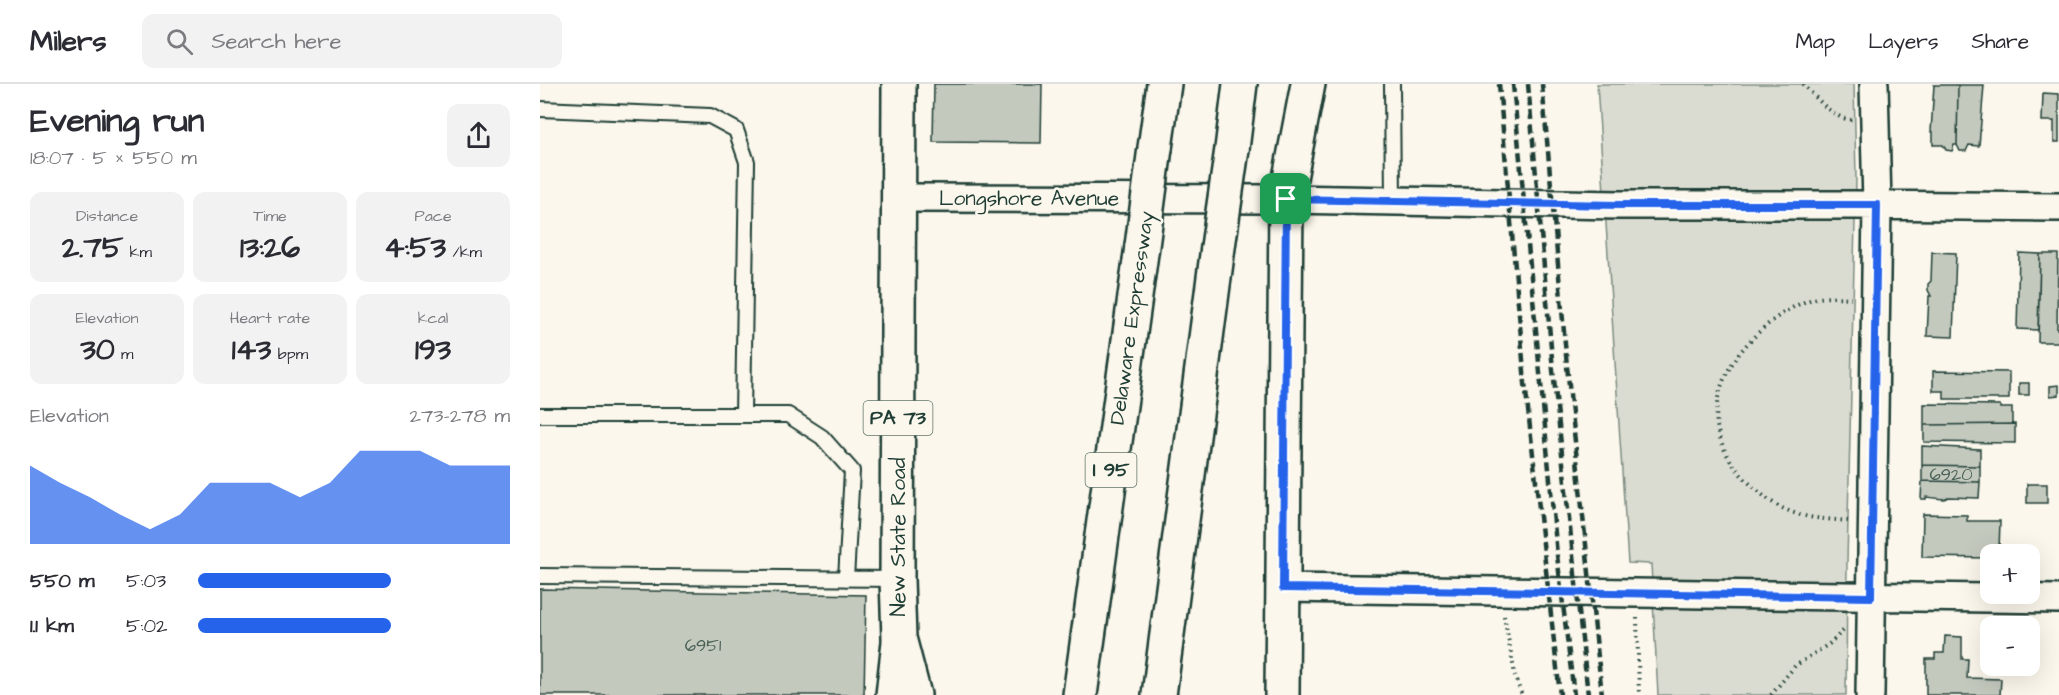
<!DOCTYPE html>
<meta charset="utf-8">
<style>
body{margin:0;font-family:"Architects Daughter",sans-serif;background:#f2f2f3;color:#2b2b33;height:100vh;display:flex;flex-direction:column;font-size:22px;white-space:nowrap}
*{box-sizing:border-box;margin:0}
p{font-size:20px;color:#7c7c81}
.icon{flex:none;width:33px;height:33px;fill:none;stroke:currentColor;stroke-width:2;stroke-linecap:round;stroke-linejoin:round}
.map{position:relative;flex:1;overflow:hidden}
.side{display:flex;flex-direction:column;background:#fff;width:540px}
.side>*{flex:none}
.buttons{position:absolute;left:1440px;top:460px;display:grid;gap:12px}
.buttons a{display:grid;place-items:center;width:60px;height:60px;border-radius:12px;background:#fff;box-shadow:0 6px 24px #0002;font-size:30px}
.pin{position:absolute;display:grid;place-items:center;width:51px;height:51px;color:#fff;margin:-26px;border-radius:12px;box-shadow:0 3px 9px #0006}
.round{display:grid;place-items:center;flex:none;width:63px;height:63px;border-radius:12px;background:#f2f2f3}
.summary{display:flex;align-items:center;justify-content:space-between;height:102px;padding:0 30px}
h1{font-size:33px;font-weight:700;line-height:45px}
.metrics{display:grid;grid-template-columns:repeat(3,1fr);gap:9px;height:102px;padding:6px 30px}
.metrics div{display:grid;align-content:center;border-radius:12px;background:#f2f2f3;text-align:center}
.metrics b{font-size:30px;font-weight:700}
.metrics small{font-size:16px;font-weight:400}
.metrics p{font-size:16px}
.chart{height:168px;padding:12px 30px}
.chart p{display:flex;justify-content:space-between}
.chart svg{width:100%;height:108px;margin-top:6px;fill:#2563eb;opacity:.7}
ul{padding:0 30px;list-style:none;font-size:20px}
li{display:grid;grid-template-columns:96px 72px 1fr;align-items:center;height:45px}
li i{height:15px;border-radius:8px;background:#2563eb}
header{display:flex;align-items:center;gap:36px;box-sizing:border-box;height:84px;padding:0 30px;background:#fff;border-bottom:2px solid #e1e1e2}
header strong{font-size:28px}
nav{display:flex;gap:33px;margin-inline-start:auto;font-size:21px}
.search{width:420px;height:54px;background:#f2f2f3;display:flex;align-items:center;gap:15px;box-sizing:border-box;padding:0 21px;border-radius:12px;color:#7c7c81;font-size:22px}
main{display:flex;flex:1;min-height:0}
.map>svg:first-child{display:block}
.green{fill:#dbdcd1;stroke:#7d8c82;stroke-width:1.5}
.building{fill:#c4c9be;stroke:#1f3d34;stroke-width:1.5}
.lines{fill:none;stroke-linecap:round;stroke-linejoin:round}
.lane-casing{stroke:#1f3d34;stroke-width:18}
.street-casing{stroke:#1f3d34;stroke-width:32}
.secondary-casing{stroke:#1f3d34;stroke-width:38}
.primary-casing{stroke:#1f3d34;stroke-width:38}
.highway-casing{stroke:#1f3d34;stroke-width:38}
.path{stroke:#1f3d34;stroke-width:4;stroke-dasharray:1.5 4.5;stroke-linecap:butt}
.lane{stroke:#fbf7ec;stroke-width:14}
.street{stroke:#fbf7ec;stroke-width:27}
.secondary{stroke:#fbf7ec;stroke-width:33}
.primary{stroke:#fbf7ec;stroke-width:33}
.highway{stroke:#fbf7ec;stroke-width:33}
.rail{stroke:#1f3d34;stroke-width:4.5;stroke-dasharray:9 4.5;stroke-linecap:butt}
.highway-bridge-casing{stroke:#1f3d34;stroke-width:38;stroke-linecap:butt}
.highway-bridge{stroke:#fbf7ec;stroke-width:33}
.route-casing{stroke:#fff;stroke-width:12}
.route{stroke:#2563eb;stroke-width:8}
.labels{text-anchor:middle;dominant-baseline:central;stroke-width:5;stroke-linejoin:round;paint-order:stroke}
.number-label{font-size:18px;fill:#486056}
.shield{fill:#fbf7ec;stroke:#61756b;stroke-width:1.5}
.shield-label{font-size:20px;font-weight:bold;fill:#1f3d34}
.street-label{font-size:21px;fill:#1f3d34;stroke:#fbf7ec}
</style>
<header>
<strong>Milers</strong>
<div class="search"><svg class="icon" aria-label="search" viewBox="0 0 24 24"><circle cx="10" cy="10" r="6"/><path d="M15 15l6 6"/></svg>Search here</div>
<nav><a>Map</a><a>Layers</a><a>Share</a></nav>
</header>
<main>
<section class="side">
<div class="summary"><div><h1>Evening run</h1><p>18:07 · 5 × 550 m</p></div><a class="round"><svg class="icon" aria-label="share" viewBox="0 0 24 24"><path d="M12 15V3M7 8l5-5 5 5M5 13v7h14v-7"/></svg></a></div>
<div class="metrics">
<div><p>Distance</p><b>2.75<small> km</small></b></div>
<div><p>Time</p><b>13:26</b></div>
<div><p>Pace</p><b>4:53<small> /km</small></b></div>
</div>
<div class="metrics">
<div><p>Elevation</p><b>30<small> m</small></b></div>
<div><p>Heart rate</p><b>143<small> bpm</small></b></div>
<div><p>kcal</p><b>193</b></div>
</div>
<div class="chart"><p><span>Elevation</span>273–278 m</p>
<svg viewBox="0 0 160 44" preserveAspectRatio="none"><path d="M0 44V12L10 19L20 25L30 32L40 38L50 32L60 19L70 19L80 19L90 25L100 19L110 6L120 6L130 6L140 12L150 12L160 12V44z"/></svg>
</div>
<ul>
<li><b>550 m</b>5:03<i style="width:62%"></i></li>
<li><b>1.1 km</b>5:02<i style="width:62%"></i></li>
</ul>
</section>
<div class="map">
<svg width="1519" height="611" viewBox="0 0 1519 611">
<rect width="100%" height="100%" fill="#fbf7ec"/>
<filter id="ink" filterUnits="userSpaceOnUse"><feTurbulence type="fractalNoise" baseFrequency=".0167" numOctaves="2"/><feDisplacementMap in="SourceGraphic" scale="12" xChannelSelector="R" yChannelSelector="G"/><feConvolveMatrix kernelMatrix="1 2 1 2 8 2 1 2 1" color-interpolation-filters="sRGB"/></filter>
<g filter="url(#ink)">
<!-- green -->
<path class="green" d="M1057 0H1314L1316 94 1307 478 1306 611H1118L1111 480 1088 479Z"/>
<!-- building -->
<path class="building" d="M394 0H502L501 59 393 58Z
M1394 1H1418L1417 61H1414L1412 67 1406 66 1403 61H1393V48H1391Z
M1418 1H1444L1439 62 1429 61 1426 67H1420L1417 61Z
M1503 9 1519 10V58H1514V37H1502Z
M1392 168 1416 169 1413 253 1387 252 1389 212H1391L1388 206V200L1391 197Z
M1479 169 1500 170 1498 246 1477 245Z
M1500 170H1518L1517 245H1519V258H1498Z
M1393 287 1469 288V315H1404V307H1393Z
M1479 299H1489V311H1479Z
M1519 301V311L1510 312V302Z
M1384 320 1460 321V324H1472V340L1384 341Z
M1475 340V359L1384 358V341Z
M1382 362 1440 365V382L1382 381Z
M1382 381 1440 382V398L1382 397Z
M1382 397 1440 398 1439 414 1408 413 1404 415 1386 413V415H1381Z
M1487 400H1507V419H1487Z
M1383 430 1427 431V437H1460L1459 466H1461V471H1450V474L1382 473Z
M0 505 326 511 324 611H0Z
M1405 552 1422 553V575H1428L1427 594 1461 595 1460 611H1386V575H1395V569H1404Z"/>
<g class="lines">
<defs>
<path id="lane" d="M852 0 853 117
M0 25 170 32 196 46 207 78 203 331
M0 331H248L282 353 312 387 306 495
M0 492 357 495"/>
<path id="street" d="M358 114 746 115 1080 121H1315L1519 123
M743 504 1519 515
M1330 611 1337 121 1334 0"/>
<path id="secondary" d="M353 611 359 558"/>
<path id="primary" d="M359 0 357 495 359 554 374 611
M742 611 746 115"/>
<path id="highway" d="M615 64 624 0
M692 65 700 0
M746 115 768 0
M540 611 602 162
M619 611 678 163"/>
</defs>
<!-- lane casing -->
<use href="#lane" class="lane-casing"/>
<!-- street casing -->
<use href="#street" class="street-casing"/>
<!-- secondary casing -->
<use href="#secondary" class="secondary-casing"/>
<!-- primary casing -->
<use href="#primary" class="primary-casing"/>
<!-- highway casing -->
<use href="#highway" class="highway-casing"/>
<!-- path -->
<path class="path" d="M1263 0C1276 13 1293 35 1312 36
M1308 437C1288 435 1267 435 1249 427 1233 421 1221 410 1208 398 1163 353 1168 302 1210 257 1226 240 1248 223 1270 216 1283 212 1298 213 1311 214
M964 532 976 596 982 611
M1097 534 1099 611
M1231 611 1255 582 1289 560 1306 544"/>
<!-- lane -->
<use href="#lane" class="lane"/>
<!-- street -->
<use href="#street" class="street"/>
<!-- secondary -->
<use href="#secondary" class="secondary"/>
<!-- primary -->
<use href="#primary" class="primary"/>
<!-- highway -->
<use href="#highway" class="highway"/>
<!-- rail -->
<path class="rail" d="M959 0 985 299 1020 611
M973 0 1017 471 1034 611
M988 0 1013 286 1048 611
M1002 0 1027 282 1062 611"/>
<defs>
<path id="highway-bridge" d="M602 162 615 64
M678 163 692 65"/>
</defs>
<!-- highway-bridge casing -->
<use href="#highway-bridge" class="highway-bridge-casing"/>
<!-- highway-bridge -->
<use href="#highway-bridge" class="highway-bridge"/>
</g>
</g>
<g class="lines" filter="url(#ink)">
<defs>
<path id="route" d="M746 115 1080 121H1337L1331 513 743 504Z"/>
</defs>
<!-- route casing -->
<use href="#route" class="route-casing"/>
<!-- route -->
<use href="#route" class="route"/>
</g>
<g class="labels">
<!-- number labels -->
<g class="number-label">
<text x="1411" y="390">6920</text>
<text x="163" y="561">6951</text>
</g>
<!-- shield labels -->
<g class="shield">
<rect x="323.5" y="317" width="69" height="34" rx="4.5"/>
<rect x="545.5" y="369" width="51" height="34" rx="4.5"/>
</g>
<g class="shield-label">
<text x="358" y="334">PA 73</text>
<text x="571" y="386">I 95</text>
</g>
<!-- street labels -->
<g class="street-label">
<text x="489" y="114">Longshore Avenue</text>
<text transform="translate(592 234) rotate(-82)">Delaware Expressway</text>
<text transform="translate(358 453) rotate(-90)">New State Road</text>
</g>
</g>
</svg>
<div class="buttons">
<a>+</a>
<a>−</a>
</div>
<div class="pin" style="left:746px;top:115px;background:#1e9e55"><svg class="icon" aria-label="arrive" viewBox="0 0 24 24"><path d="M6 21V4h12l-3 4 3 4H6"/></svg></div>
</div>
</main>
